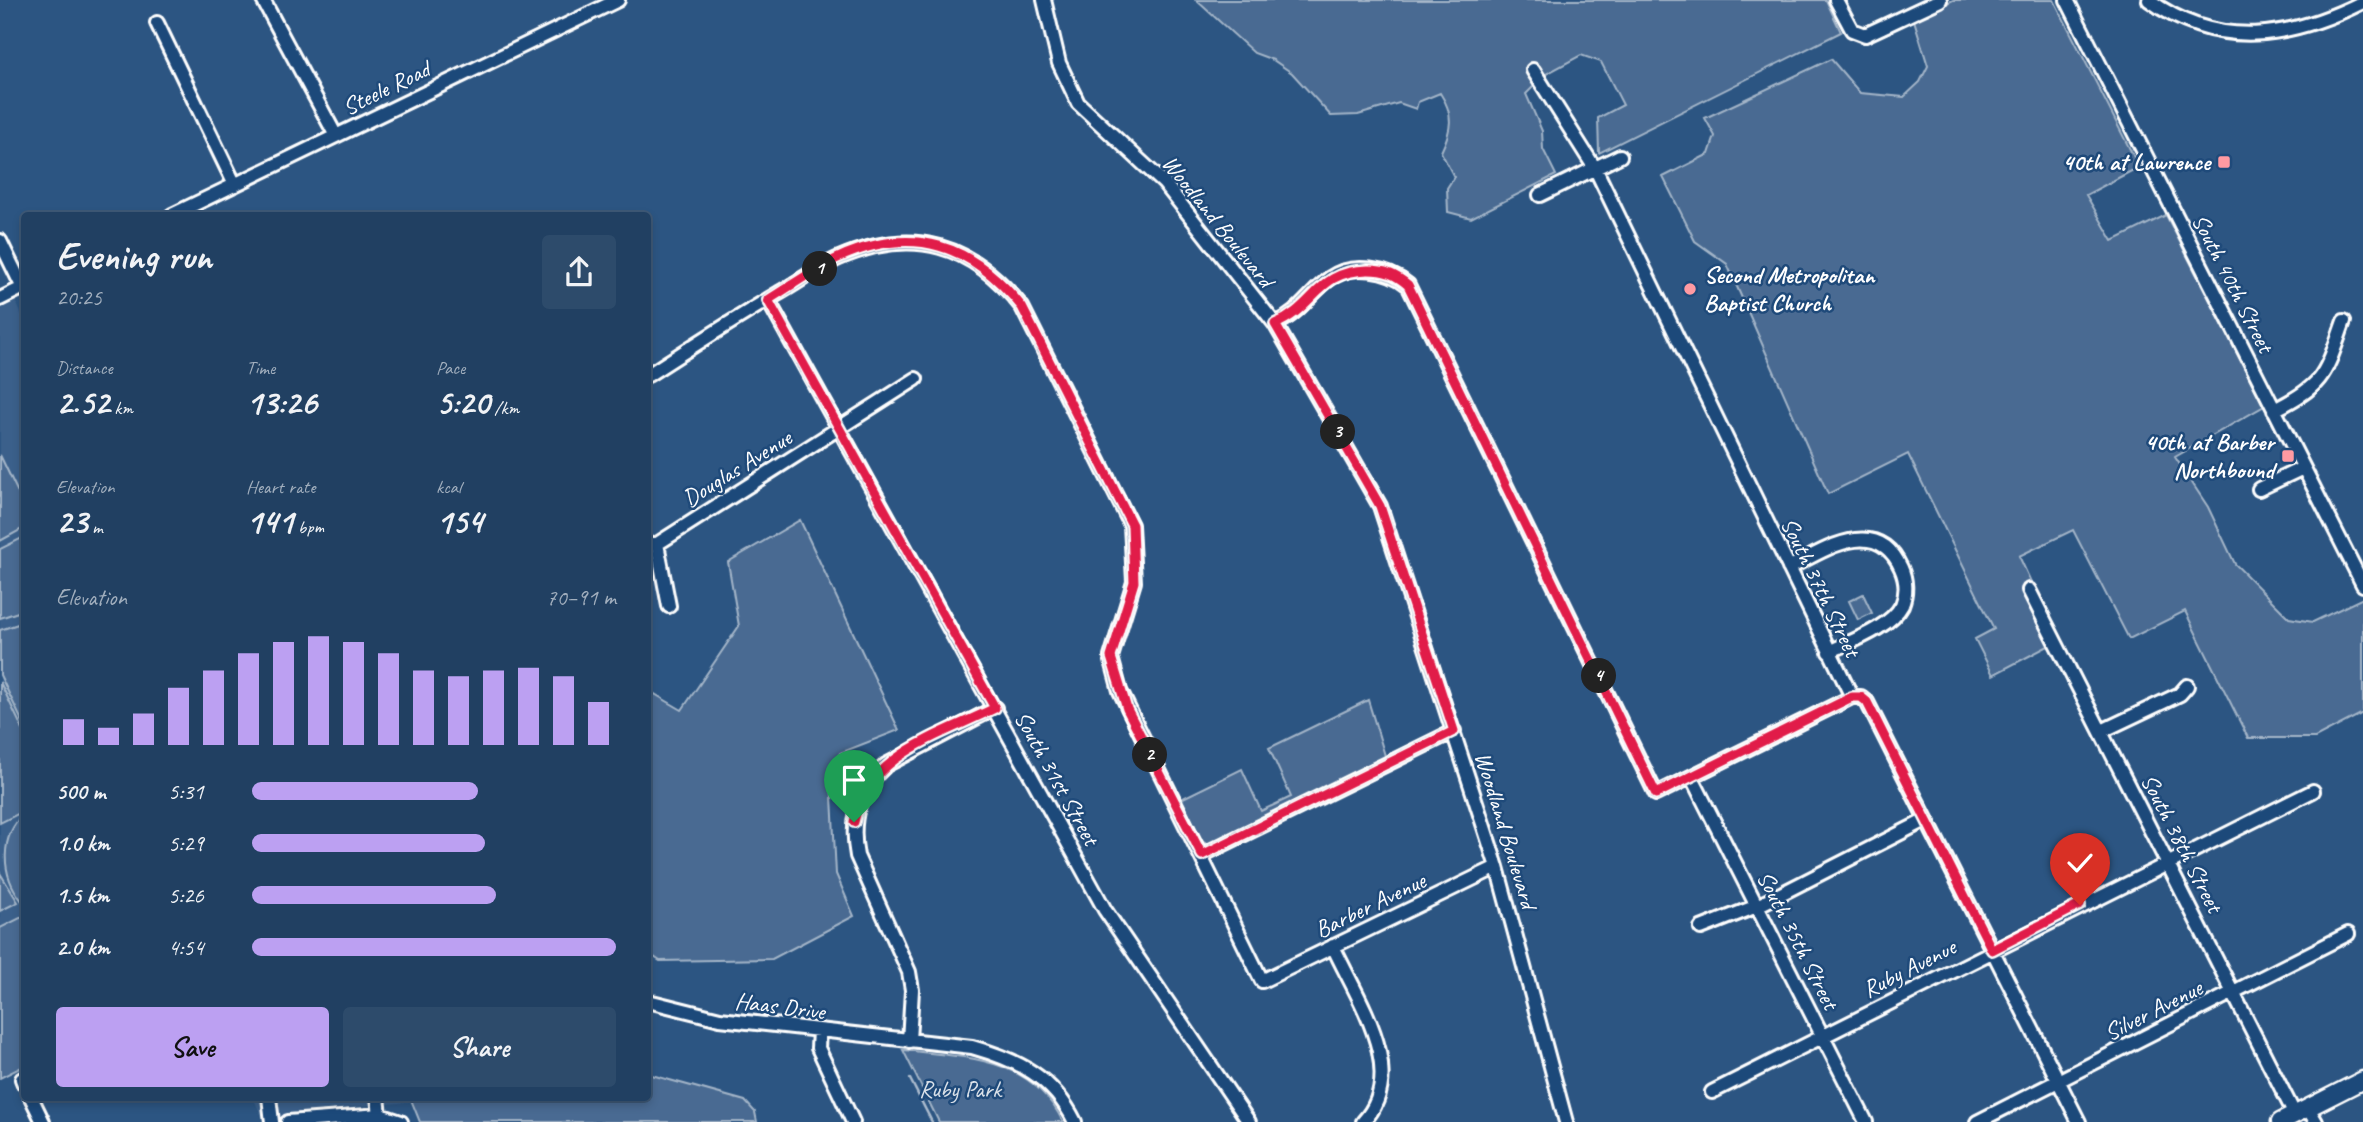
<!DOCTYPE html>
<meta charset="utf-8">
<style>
body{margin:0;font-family:Caveat,sans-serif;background:#2d4b6b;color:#f1f3f6;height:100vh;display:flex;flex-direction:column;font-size:26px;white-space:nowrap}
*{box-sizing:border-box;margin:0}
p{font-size:23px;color:#a2afbe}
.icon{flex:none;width:38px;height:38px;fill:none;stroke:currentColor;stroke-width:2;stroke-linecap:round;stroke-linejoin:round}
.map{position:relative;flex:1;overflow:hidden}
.drawer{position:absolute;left:21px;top:212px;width:630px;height:889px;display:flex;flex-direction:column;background:#214062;border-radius:7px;box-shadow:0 4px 10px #0003,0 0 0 2px #3e5977}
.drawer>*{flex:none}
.pin{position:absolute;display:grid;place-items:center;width:60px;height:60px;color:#fff;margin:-72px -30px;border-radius:50% 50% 50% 0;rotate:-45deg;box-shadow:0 0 7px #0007}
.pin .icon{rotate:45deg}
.km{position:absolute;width:35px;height:35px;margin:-18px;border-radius:50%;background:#222;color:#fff;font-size:19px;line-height:35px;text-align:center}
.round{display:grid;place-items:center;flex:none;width:74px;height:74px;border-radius:7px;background:#2d4b6b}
.head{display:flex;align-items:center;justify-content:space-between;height:119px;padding:0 35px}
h1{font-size:38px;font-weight:800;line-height:52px}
.metrics{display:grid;grid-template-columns:repeat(3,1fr);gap:10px;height:119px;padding:7px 35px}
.metrics div{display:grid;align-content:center}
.metrics b{font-size:35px;font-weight:800}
.metrics small{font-size:19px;font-weight:400}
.metrics p{font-size:19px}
.chart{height:196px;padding:14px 35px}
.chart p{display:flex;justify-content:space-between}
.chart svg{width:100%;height:126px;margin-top:7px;stroke:#bca0f2;stroke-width:6}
.button{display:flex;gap:14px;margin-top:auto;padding:14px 35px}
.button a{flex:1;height:80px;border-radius:7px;background:#bca0f2;color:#111;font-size:28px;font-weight:800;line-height:80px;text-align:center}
.button a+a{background:#2d4b6b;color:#f1f3f6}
ul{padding:0 35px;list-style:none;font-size:23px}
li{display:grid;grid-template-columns:112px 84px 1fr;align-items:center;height:52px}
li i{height:18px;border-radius:9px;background:#bca0f2}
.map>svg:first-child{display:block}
.built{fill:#3b618b}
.green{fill:#486b92;stroke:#a4b5c8;stroke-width:2}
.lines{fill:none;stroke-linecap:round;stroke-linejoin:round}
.stream{stroke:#acbcce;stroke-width:2.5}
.minor-casing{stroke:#fff;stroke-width:18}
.major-casing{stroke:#fff;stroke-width:21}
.minor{stroke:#1f4a7a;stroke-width:12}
.major{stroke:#1f4a7a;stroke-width:16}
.route-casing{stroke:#fff;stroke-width:14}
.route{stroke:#e11d48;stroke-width:9}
.poi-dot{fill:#ff9aa2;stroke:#1f4a7a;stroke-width:2.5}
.labels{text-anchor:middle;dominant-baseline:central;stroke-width:5;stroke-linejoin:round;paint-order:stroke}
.street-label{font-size:24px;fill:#fff;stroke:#1f4a7a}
.poi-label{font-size:24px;font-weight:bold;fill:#fff;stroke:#1f4a7a;text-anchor:end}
.park-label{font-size:24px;fill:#dae1e9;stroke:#1f4a7a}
</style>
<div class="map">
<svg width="2363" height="1122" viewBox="0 0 2363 1122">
<rect width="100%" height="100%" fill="#2c5582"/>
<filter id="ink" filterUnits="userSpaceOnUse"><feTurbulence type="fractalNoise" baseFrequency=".0143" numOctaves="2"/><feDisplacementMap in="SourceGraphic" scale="14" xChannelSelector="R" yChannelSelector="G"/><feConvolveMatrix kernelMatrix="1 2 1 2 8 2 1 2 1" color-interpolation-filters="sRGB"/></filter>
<g filter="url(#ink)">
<!-- built -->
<path class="built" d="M16 302 24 320V935L0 947V309Z
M253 1097H410V1102L328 1109 263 1119Z"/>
<!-- green -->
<path class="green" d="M1196 0H1826L1841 32 1599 153 1598 118 1623 105 1601 62 1581 55 1546 74 1526 94 1542 131 1543 149 1556 175 1471 218 1448 212 1447 188 1454 177 1441 152C1452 129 1454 114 1440 93L1418 102 1416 109 1399 103 1358 115 1331 116 1292 73 1273 60 1254 53Z
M1953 0H2054L2139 167 2086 195 2113 241 2166 215 2264 406 2175 457 2208 507 2235 564 2289 618 2313 622 2363 598V713L2315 738H2248L2185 611 2129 639 2073 530 2019 556 2031 582 2023 590 2052 644 1993 675 1975 639 1994 629 1908 454 1828 494 1727 264 1695 241 1663 177 1709 154 1715 136 1705 118 1831 59 1860 93 1904 97 1920 82 1928 66 1914 20Z
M0 455 24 505V528L0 541Z
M800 520 899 730 840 753 831 777 836 874 854 916 772 959 660 961 648 953V683L653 693 682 710 739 626 728 562Z
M24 537V610L0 618V549Z
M1863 594 1872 613 1858 620 1849 601Z
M24 622V725L0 675V630Z
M0 682 24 732V811L0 823Z
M1368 700 1386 759 1209 845 1201 841 1181 802 1183 798 1242 769 1261 811 1291 797 1269 748Z
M24 814V900L22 901C0 874 0 836 24 814Z
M0 873 18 902 0 911Z
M24 916V1066L0 1078V928Z
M903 1050C966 1057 1032 1057 1063 1122H939Z
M648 1074 745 1101 755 1112 757 1122H420L410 1097H648Z"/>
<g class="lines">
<!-- stream -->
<path class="stream" d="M910 1079 932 1122"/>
<defs>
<path id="minor" d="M263 0 336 136
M1044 0 1059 63 1078 103 1164 183 1275 324 1380 506 1497 867 1566 1122
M1836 0 1852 30 1865 35 1940 0
M2067 0 2363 585
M2149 0C2219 51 2291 38 2363 2
M157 23 235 185
M1533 70 1596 170 1852 697
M1540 195 1620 156
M172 215 618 0
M0 241 23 288
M0 299 24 287
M768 300 1105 910 1249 1122
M1275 324C1299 314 1310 293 1330 278 1352 262 1389 269 1408 285L1656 794 1852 697
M648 375C691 347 735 319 779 293 799 282 818 267 839 258 914 226 972 244 1022 307L1131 525 1134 582 1111 657 1120 691 1262 981 1497 867
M2274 410C2326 384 2325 374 2344 321
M2259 489 2303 468
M648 544H657L916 379
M657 544 669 606
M1789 568C1824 550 1877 514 1901 568 1906 579 1907 593 1902 605 1890 628 1851 641 1829 652
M2029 590 2295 1115
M1852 697H1861L1867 702 2079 1122
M2102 731 2180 694 2187 686
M1692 778 1866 1122
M1202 855 1454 731
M1701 928 1757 906 1926 820
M1333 946C1356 997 1410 1072 1363 1122
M648 1001 720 1019 972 1047C1018 1060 1053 1077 1075 1122
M819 1031 818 1048 853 1122
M909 1041 912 990 909 972 857 856C850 820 858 790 886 765L995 708
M22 1079 24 1084
M1712 1092 2313 791
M31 1097 43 1122
M269 1097 272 1122
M378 1097 380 1115
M2308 1108 2316 1122
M288 1122 380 1115 401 1122
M1977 1122 2348 934"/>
<path id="major" d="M2280 1122 2363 1080"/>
</defs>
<!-- minor casing -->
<use href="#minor" class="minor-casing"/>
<!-- major casing -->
<use href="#major" class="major-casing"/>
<!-- minor -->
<use href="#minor" class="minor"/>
<!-- major -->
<use href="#major" class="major"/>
</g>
</g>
<g class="lines" filter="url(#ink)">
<defs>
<path id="route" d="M854 822C868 754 939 736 995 708L768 300C791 286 814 269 838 258 913 224 972 244 1022 307L1132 525 1134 582 1111 657 1127 709 1202 855 1454 731 1380 506 1275 324C1316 307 1316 271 1368 270 1385 270 1395 274 1408 285L1656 794 1852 697H1861L1867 702 1992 950 2080 905"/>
</defs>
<!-- route casing -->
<use href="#route" class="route-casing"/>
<!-- route -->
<use href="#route" class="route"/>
</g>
<!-- markers -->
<g class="poi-dot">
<rect x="2217" y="155" width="14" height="14" rx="3.5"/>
<circle cx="1690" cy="289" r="7"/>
<rect x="2281" y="449" width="14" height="14" rx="3.5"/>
</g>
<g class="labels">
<!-- street labels -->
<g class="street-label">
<text transform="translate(386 88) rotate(-26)">Steele Road</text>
<text transform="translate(1218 221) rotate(51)">Woodland Boulevard</text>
<text transform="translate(2233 283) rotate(63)">South 40th Street</text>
<text transform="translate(737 468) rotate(-32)">Douglas Avenue</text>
<text transform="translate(1821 587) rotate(64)">South 37th Street</text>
<text transform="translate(1057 778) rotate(61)">South 31st Street</text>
<text transform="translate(1506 830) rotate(73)">Woodland Boulevard</text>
<text transform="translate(2182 843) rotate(63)">South 38th Street</text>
<text transform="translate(1370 905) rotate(-26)">Barber Avenue</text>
<text transform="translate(1798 940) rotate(63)">South 35th Street</text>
<text transform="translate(1909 968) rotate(-27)">Ruby Avenue</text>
<text transform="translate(780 1006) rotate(7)">Haas Drive</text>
<text transform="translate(2153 1010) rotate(-27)">Silver Avenue</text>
</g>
<!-- poi labels -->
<g class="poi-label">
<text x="2210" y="162">40th at Lawrence</text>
<text x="1704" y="275" text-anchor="start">Second Metropolitan<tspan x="1704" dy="28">Baptist Church</tspan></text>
<text x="2274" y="442">40th at Barber<tspan x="2274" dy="28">Northbound</tspan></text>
</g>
<!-- park labels -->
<g class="park-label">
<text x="960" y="1089">Ruby Park</text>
</g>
</g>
</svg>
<div class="pin" style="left:854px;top:822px;background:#1e9e55"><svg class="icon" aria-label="arrive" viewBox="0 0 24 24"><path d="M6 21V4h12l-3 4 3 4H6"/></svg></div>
<div class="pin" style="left:2080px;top:905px;background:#d93025"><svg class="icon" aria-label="check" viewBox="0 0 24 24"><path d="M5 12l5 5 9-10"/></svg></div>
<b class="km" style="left:820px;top:269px">1</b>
<b class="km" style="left:1150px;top:755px">2</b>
<b class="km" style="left:1338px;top:432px">3</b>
<b class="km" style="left:1599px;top:676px">4</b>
<section class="drawer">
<div class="head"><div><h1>Evening run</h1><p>20:25</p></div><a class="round"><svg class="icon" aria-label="share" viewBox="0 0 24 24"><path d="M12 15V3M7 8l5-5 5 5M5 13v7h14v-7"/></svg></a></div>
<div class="metrics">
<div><p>Distance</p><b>2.52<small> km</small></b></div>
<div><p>Time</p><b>13:26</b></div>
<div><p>Pace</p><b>5:20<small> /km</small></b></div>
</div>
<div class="metrics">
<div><p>Elevation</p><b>23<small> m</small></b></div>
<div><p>Heart rate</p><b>141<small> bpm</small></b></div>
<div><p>kcal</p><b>154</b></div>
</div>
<div class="chart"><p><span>Elevation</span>70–91 m</p>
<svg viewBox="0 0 160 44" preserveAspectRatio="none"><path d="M5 44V35M15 44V38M25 44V33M35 44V24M45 44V18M55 44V12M65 44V8M75 44V6M85 44V8M95 44V12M105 44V18M115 44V20M125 44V18M135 44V17M145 44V20M155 44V29"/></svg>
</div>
<ul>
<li><b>500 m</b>5:31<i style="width:62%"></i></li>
<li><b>1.0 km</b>5:29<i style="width:64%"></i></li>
<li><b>1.5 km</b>5:26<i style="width:67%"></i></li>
<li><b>2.0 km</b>4:54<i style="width:100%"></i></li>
</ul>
<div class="button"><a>Save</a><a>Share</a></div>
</section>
</div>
